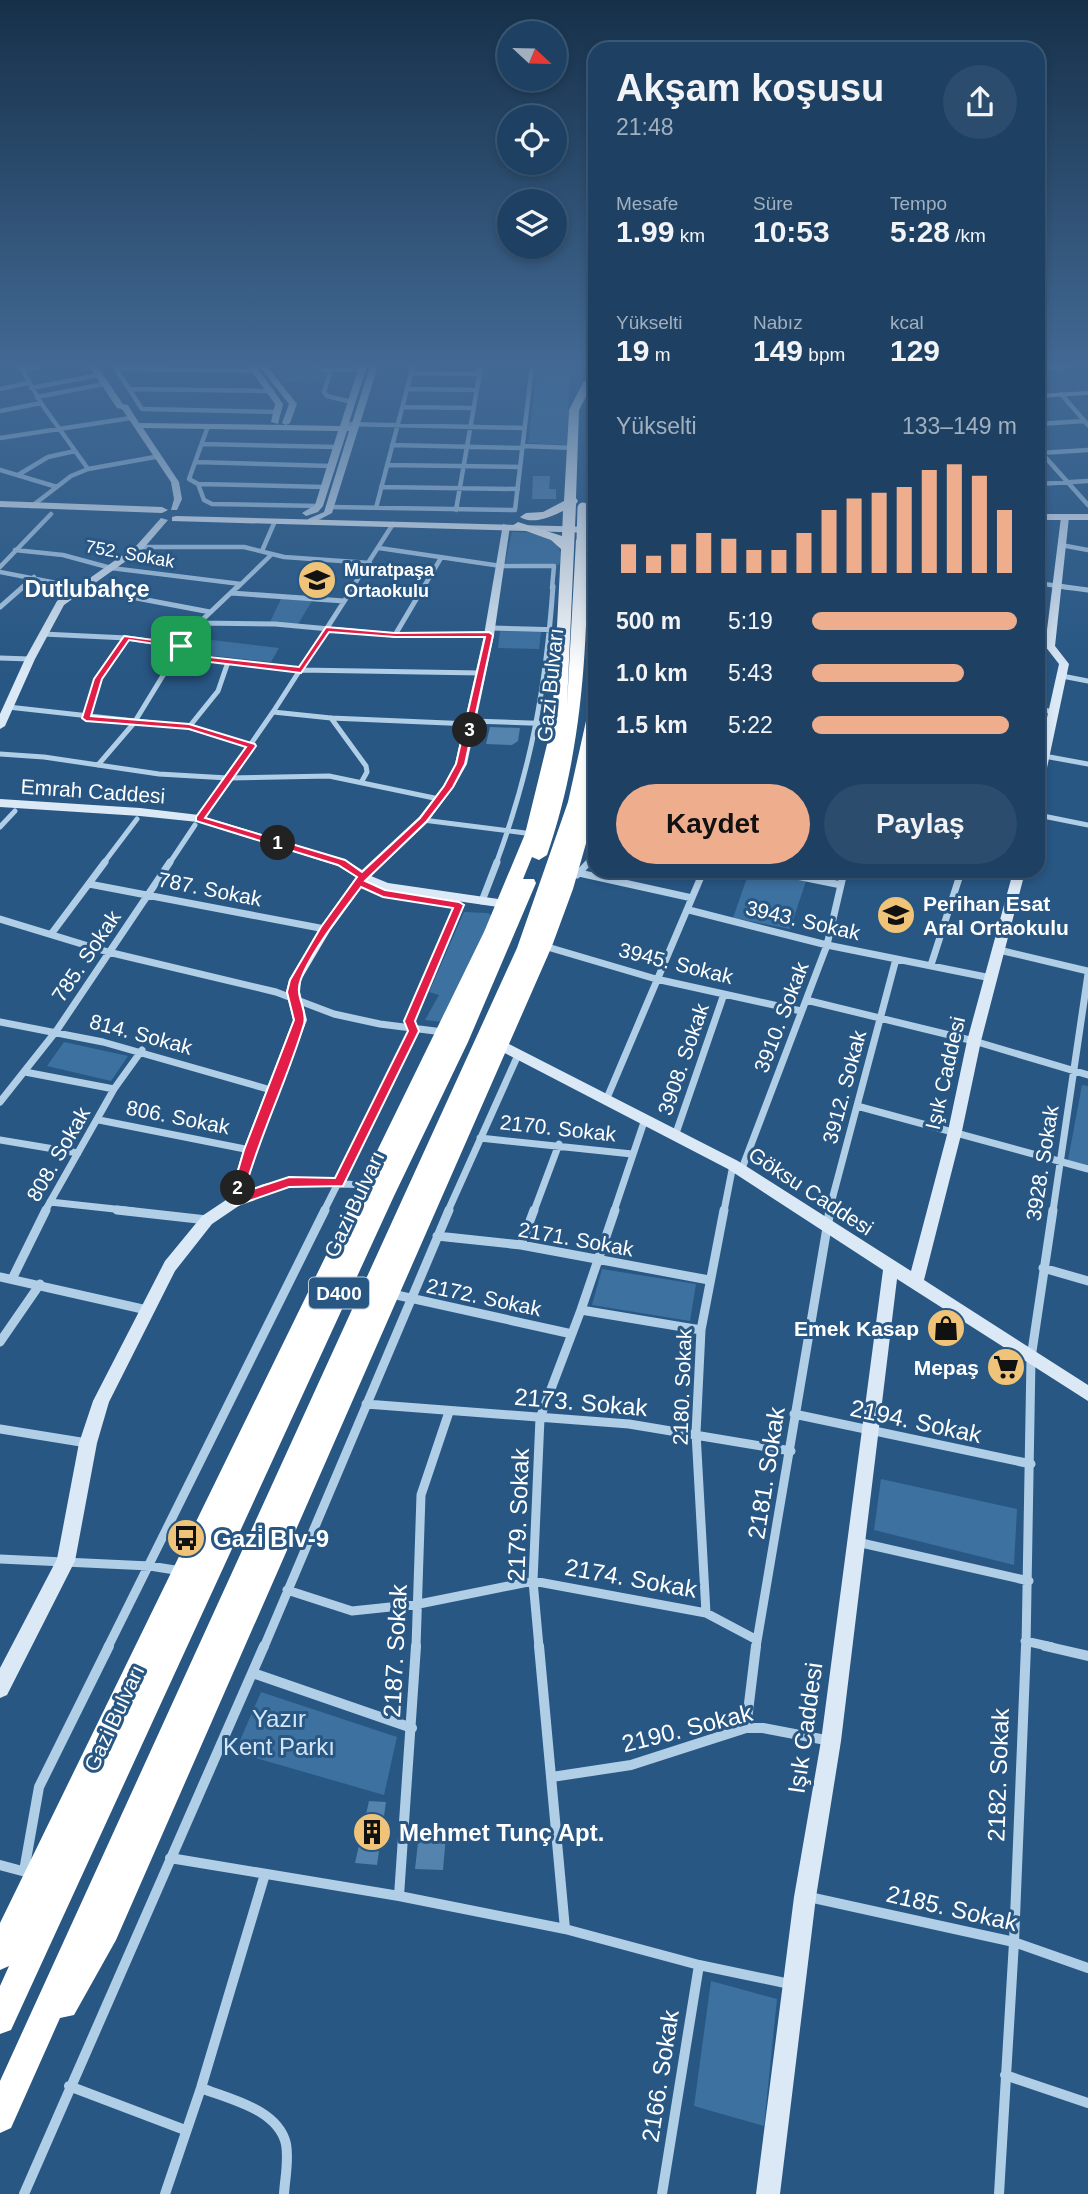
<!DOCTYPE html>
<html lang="tr">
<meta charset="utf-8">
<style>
body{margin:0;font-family:Arial,sans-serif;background:#2b4c6c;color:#f1f3f6;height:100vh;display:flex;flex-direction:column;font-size:26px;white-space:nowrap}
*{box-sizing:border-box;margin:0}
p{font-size:23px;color:#a1afbe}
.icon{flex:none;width:38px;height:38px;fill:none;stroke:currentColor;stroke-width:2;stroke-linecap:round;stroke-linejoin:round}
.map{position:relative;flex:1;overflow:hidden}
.sheet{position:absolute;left:588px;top:42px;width:457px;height:836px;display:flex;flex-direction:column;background:#1e4163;border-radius:21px;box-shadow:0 4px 10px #0003,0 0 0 2px #3c5a78}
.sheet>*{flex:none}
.needle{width:46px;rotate:112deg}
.tools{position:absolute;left:497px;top:21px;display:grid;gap:14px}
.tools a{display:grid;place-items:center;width:70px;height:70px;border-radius:50%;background:#1e4163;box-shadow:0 4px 10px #0003,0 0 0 2px #3c5a78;font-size:35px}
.pin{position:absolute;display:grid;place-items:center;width:60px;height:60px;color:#fff;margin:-30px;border-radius:14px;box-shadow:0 4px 10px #0006}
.km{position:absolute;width:35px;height:35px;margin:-18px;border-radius:50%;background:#222;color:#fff;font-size:19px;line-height:35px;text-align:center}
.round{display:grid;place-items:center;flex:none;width:74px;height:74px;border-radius:37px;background:#2b4c6c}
.summary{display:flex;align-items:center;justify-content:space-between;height:119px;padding:0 28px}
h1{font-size:38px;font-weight:800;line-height:52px}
.metrics{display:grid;grid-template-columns:repeat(3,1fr);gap:10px;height:119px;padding:7px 28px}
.metrics div{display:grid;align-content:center}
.metrics b{font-size:30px;font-weight:800}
.metrics small{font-size:19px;font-weight:400}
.metrics p{font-size:19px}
.chart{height:196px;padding:14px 28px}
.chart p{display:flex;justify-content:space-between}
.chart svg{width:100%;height:126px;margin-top:7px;stroke:#eead8d;stroke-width:6}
.action{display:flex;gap:14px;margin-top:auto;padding:14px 28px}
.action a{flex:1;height:80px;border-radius:42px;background:#eead8d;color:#111;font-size:28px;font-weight:800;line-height:80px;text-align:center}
.action a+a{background:#2b4c6c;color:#f1f3f6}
ul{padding:0 28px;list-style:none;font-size:23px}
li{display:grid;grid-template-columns:112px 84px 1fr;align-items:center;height:52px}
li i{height:18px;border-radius:9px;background:#eead8d}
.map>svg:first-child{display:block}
.green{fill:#3d71a0}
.building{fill:#5483ad}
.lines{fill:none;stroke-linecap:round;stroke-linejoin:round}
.street-far4{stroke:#b1cee7;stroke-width:4.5}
.street-far3{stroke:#b1cee7;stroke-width:5}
.street-far2{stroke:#b1cee7;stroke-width:7}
.street-far1{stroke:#b1cee7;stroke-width:9}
.street{stroke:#b1cee7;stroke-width:10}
.secondary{fill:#dbe9f6;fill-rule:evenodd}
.primary{fill:#f3f8fe;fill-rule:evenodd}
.highway{fill:#fff;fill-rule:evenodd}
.highway-bridge{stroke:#fff;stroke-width:11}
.route{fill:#e11d48;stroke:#fff;stroke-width:2;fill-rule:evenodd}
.labels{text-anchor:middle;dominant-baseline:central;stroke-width:6;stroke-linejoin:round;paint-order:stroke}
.far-street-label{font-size:18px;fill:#fff;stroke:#285784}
.far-poi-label{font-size:18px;font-weight:bold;fill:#fff;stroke:#285784;text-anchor:start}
.shield{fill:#285784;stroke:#becdda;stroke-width:2}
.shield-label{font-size:19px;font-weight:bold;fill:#fff}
.street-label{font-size:21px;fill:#fff;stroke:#285784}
.poi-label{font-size:21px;font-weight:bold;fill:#fff;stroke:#285784;text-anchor:end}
.far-district-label{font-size:23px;font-weight:bold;fill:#fff;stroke:#285784}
.near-street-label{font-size:24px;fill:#fff;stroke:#285784}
.near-poi-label{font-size:24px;font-weight:bold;fill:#fff;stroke:#285784;text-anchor:start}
.near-park-label{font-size:24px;fill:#d5e6f6;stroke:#285784}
</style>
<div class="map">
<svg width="1088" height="2194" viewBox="0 0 1088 2194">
<rect width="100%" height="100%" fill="#285784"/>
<!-- green -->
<path class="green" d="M272 366H313L320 371H327L325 380 303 385 299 381 284 383Z
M538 366H570L567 445 528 443Z
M512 532C535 532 568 535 559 565L505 563Z
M281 599 312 601 298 624 270 622Z
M500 631 541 632 539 649 498 648Z
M196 638 279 648 271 662 187 653Z
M749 872 806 881 790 929 733 918Z
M464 912 488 913 496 919 443 1022 425 1020 439 995 429 992Z
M64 1042 128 1056 111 1081 47 1066Z
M1082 1085 1088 1086V1165L1068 1160Z
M602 1269 696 1284 690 1321 592 1305Z
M881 1479 1017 1509 1014 1565 874 1530Z
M261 1692 397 1737 384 1795 235 1752Z
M711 1981 777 1999 764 2126 694 2106Z"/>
<!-- building -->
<path class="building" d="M533 476H550L549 489H556V499H532Z
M490 727 520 728 518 741 512 745 486 744Z
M369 1801 386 1802 377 1865 355 1863Z
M419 1834 446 1835 443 1870 415 1869Z"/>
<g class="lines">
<!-- street-far4 -->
<path class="street-far4" d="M20 366 41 403 88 469
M114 366 142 409 278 412
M317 366 324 370 362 369
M115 368 255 371
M1038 368 1069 366
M23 370 42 366
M331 370 324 392 327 396 352 402
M411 373 480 374
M31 388 99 375
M0 389 28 383
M129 389 272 391
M407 389 477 390
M1061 394 1088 425
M37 397 104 384
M402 407 474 408
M0 411 41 403
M345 424 525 428
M1038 424 1084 421
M208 426 189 479 198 484 204 500 212 504 319 506
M0 438 131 418
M202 444 337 447
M392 445 522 448
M523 446 574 448
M1038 449 1088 505
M1040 453 1088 450
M195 462 331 466
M387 465 520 467
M0 470 57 487
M18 475 48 457 75 451
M198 484 325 487
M1038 484 1088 481
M381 487 518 489
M32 506 71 476 88 469 155 457
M330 507 515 510 532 366
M376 508 413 366
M456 510 481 366
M1061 545 1088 550
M140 547H244L284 557 370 563
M379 548 501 566H554L552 588
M15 550 63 555 111 568 241 584
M262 551 275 521
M0 567 51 514
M0 572 82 588
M1038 583 1071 588
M22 588 34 577
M237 588 271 555
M352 588 393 524
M423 588 441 558"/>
<!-- street-far3 -->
<path class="street-far3" d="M73 586 210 612
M1058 586 1088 590
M231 593 344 601
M0 607 24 586
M199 623 275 624 395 635H489
M490 628 564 630
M43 634 127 638 181 646
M395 635 424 586
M1038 644 1050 646
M175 655 301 670 481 673
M0 658 30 659
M1062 676 1088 681
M8 707 189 727 251 746
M1038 709 1054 712
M273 712 331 718 471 724
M86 718 98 679 127 638
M331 718 366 766 367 772 362 781
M472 721 558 724
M189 727 218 691 228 662
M0 754 44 757 159 774 228 778 329 776 439 799
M1044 756 1088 764
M98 765 134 723 181 646 199 623 238 586
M1038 815 1088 825
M199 819 273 712 354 586
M423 820 533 834
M0 827 15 811
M103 864 137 819
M169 864 195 825
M496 864C531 769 546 687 553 586
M587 864 591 860 595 843"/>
<!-- street-far2 -->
<path class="street-far2" d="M777 872 841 885
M579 873 692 898
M577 875 589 862
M89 884 325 929
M482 901 497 862
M689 910 827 945 991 978
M0 919 108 952 276 992 334 1014 380 1024 443 1032
M52 933 105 862
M544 946 656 979 801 1011
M999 950 1088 971
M931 965 961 872
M806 1000 974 1041 1088 1075
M0 1022 103 1042 271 1090
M25 1072 114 1089
M607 1098 703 872
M0 1102 57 1030 170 862
M857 1106 1088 1169
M99 1120 250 1150
M675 1136 724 994
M480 1138 632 1154
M0 1140 78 1153
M741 1171 827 945 844 872
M236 1200 263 1188 289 1182 368 1185
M50 1202 133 1211
M45 1211 114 1089 142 1050
M324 1211 414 1031 409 1021 459 905
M448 1211 518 1055
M534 1211 559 1144
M614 1211 645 1119
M724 1211 733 1165
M829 1211 896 959
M1053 1211 1088 974"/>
<!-- street-far1 -->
<path class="street-far1" d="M117 1210 207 1220
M437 1236 521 1245 709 1280
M521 1245 534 1210
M1043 1268 1088 1281
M0 1277 147 1310
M12 1279 46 1210
M392 1294 572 1334
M581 1310 701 1330
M0 1342 40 1284
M366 1404 629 1424 791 1451
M794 1414 1031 1464
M0 1429 87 1443
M857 1542 1029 1581
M0 1559 150 1566 181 1571
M287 1590 352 1611 419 1604 533 1581 706 1613 757 1640
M706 1613 696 1433 701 1330 724 1210
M1025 1641 1052 1647
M108 1647 325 1210
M264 1647 449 1210
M416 1647 421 1495 449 1412
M539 1647 533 1581 540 1418 581 1310 615 1210
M756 1647 830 1210
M1026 1647 1031 1358 1053 1210"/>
<!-- street -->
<path class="street" d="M539 1646 565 1929
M1045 1646 1088 1656
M253 1673 412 1728
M746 1728 756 1646
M552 1777 631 1765 746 1728H763L831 1741
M170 1858 399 1896 565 1929 699 1965 790 1984
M0 1865 26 1872
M24 1871 39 1787 109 1646
M399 1896 416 1646
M809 1897 1014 1942 1088 1968
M1005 2075 1088 2103
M69 2086 185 2130
M201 2088C229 2099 278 2109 286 2144 289 2160 285 2178 284 2194
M24 2194 264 1646
M165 2194 201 2088 265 1874
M662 2194 699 1965
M999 2194 1014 1942 1026 1646"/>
<!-- secondary -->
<path class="secondary" d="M89 366H97L123 404 128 405 139 423 286 425 282 423 289 404 259 366H267L297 404 290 423 286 425 340 426 359 366H367L348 426H351L370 366H378L332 513 311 524 308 523V519L324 512 349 431H347L323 506 318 512 306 516 302 513 315 505 338 431 143 428 179 482 182 499 177 510H171L174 499 171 482 122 409 117 408Z
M248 366H256L283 404 278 424 271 422 275 404Z
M1088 391V395L1038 398V394Z
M1065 514 1069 517 1055 646 1069 664 1044 782 1038 785V758L1059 664 1045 646 1061 517Z
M161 518 168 520 143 549 64 605 35 659 5 726 0 729V714L25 659 57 601 137 545Z
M503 524 510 526 494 635 467 764 454 787 427 823 371 876 388 883 505 900 511 904 505 908 388 891 365 883 330 931 301 980 300 992 307 1020 257 1150 242 1201 240 1205 212 1224 175 1271 109 1402 97 1443 75 1561 7 1695 0 1698V1668L57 1559 79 1443 93 1401 165 1261 202 1216 229 1198 243 1150 293 1020 286 992 289 980 321 926 356 877 338 866 198 822 140 816 0 807V799L140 808 199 815 346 860 362 870 419 817 443 786 455 764 484 635Z
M1013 872H1025L981 1041 962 1131 924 1280 1088 1385V1401L897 1279 841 1741 816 1897 780 2194H756L794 1897 821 1741 883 1270 728 1169 495 1048 493 1045 495 1042H505L738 1161 911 1271 948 1131 967 1041Z"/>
<!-- primary -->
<path class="primary" d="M0 501 162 507 168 510 162 513 0 507Z
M1038 514H1088V520H1038Z
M176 516 595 527V533L172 521V517Z"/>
<!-- highway -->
<path class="highway" d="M584 381 593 383 579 410 576 498 578 501 576 504 567 705 576 540 582 536 588 540C587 650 583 750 547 855L539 860 532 857 523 879H534L536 883 468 1042 394 1196 11 2030 0 2034V1986L9 1966 0 1970V1923L484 932 525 834 552 724 561 549 551 540 512 526 518 522 562 536 563 511C551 517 532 525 520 517L526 513 543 512 564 501 569 410Z
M595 557V630L588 626 589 561Z
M595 708V756L589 781 595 779V812L573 889 552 946 116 1940 74 2015 60 2018 11 2128 0 2133V2081L517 948 568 802 588 712Z"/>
<!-- highway-bridge -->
<path class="highway-bridge" d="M582 540 583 508"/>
</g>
<!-- sky -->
<linearGradient id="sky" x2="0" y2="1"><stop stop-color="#163049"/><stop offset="0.54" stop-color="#426994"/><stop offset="1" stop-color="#426994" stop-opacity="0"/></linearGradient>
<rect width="1088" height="674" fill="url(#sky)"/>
<!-- route -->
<path class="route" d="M326 627 395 633 489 632 493 635 465 764 453 787 426 822 365 881 385 890 459 902 464 905 415 1021 419 1031 343 1186 289 1187 235 1206 229 1201 244 1150 294 1020 287 992 290 980 321 927 357 877 338 865 196 821V817L246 747 189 729 86 721 82 718 94 679 124 636 184 644 181 654 299 667ZM329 632 395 637H485L456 764 444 786 420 818 362 872 345 860 205 818 256 746 255 744 189 724 91 716 102 679 129 640 176 647 171 656 176 658 301 673ZM361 887 383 897 453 908 404 1021 408 1031 335 1178 289 1177 244 1192C260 1134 287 1081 304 1024 308 1010 295 997 300 982 308 955 344 910 361 887Z"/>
<!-- icons -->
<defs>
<symbol id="school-disc" viewBox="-11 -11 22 22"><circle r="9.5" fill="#efc378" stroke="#285784"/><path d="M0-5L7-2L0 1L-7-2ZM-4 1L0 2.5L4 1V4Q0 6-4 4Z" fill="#111"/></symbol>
<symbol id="shop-disc" viewBox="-11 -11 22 22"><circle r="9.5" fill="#efc378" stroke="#285784"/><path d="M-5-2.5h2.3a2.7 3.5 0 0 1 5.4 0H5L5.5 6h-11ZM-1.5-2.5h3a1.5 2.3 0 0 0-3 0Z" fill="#111"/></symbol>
<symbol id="supermarket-disc" viewBox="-11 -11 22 22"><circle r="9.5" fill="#efc378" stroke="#285784"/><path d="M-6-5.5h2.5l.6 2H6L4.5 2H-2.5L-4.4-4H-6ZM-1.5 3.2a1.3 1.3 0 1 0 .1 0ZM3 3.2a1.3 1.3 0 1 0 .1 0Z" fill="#111"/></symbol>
<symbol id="bus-disc" viewBox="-11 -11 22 22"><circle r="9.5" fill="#efc378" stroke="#285784"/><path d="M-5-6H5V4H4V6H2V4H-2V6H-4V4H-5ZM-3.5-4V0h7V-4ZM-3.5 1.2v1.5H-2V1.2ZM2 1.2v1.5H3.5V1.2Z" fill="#111"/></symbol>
<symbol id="building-disc" viewBox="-11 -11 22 22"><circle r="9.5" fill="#efc378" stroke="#285784"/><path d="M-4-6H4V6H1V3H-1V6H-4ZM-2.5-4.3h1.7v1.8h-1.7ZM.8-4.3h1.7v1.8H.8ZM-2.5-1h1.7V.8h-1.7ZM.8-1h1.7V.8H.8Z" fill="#111"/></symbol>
</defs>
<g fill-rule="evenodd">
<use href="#school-disc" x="295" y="558" width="44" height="44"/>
<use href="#school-disc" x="874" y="893" width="44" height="44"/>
<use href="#shop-disc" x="924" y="1306" width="44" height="44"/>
<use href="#supermarket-disc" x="984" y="1345" width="44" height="44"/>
<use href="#bus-disc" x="164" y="1516" width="44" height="44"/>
<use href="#building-disc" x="350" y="1810" width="44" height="44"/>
</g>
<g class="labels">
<!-- far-street labels -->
<g class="far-street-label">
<text transform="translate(130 554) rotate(10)">752. Sokak</text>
</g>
<!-- far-poi labels -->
<g class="far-poi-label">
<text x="344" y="570">Muratpaşa<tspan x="344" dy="21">Ortaokulu</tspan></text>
</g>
<!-- shield labels -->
<rect class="shield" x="309" y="1277.5" width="60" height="31" rx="5"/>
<g class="shield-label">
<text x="339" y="1293">D400</text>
</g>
<!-- street labels -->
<g class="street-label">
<text transform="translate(550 685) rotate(-84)">Gazi Bulvarı</text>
<text transform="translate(93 791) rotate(4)">Emrah Caddesi</text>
<text transform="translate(210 889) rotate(11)">787. Sokak</text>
<text transform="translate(803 920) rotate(13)">3943. Sokak</text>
<text transform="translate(86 956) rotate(-56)">785. Sokak</text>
<text transform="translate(676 963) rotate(14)">3945. Sokak</text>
<text transform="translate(781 1017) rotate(-69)">3910. Sokak</text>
<text transform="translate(141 1034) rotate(15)">814. Sokak</text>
<text transform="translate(683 1059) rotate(-71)">3908. Sokak</text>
<text transform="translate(945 1073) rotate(-77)">Işık Caddesi</text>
<text transform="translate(844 1087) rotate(-75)">3912. Sokak</text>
<text transform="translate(178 1117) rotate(11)">806. Sokak</text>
<text transform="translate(558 1128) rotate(6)">2170. Sokak</text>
<text transform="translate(58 1154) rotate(-60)">808. Sokak</text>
<text transform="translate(1042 1163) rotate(-81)">3928. Sokak</text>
<text transform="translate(811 1191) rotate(33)">Göksu Caddesi</text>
<text transform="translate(354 1204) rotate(-65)">Gazi Bulvarı</text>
<text transform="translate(576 1239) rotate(10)">2171. Sokak</text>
<text transform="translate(484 1297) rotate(12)">2172. Sokak</text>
<text transform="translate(682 1387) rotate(-88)">2180. Sokak</text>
<text transform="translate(114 1718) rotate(-65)">Gazi Bulvarı</text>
</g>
<!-- poi labels -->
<g class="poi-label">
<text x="923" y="903" text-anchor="start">Perihan Esat<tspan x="923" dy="24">Aral Ortaokulu</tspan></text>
<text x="919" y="1328">Emek Kasap</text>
<text x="979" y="1367">Mepaş</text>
</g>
<!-- far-district labels -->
<g class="far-district-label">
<text x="87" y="589">Dutlubahçe</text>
</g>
<!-- near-street labels -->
<g class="near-street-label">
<text transform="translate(581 1402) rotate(5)">2173. Sokak</text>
<text transform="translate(916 1421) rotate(12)">2194. Sokak</text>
<text transform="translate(766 1473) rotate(-81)">2181. Sokak</text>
<text transform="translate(518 1515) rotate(-88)">2179. Sokak</text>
<text transform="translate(631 1578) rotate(10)">2174. Sokak</text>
<text transform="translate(395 1651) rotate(-87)">2187. Sokak</text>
<text transform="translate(687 1728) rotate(-14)">2190. Sokak</text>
<text transform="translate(805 1728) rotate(-82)">Işık Caddesi</text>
<text transform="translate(998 1775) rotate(-88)">2182. Sokak</text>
<text transform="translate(952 1908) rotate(13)">2185. Sokak</text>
<text transform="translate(660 2076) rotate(-81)">2166. Sokak</text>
</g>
<!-- near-poi labels -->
<g class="near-poi-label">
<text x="213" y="1538">Gazi̇ Blv-9</text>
<text x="399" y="1832">Mehmet Tunç Apt.</text>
</g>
<!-- near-park labels -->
<g class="near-park-label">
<text x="279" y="1718">Yazır<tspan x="279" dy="28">Kent Parkı</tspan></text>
</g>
</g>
</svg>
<div class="tools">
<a><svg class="needle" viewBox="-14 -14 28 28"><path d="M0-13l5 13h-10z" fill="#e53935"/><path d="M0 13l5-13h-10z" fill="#a1afbe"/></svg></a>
<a><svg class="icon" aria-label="locate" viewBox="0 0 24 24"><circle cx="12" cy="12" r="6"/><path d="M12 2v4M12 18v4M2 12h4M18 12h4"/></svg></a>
<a><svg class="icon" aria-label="layers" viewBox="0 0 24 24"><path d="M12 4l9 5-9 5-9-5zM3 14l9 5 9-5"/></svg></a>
</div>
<div class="pin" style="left:181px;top:646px;background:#1e9e55"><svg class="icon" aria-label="arrive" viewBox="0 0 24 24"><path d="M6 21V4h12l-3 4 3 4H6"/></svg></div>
<b class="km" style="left:278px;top:843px">1</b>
<b class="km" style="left:238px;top:1188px">2</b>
<b class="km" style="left:470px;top:730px">3</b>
<section class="sheet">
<div class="summary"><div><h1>Akşam koşusu</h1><p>21:48</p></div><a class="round"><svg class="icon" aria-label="share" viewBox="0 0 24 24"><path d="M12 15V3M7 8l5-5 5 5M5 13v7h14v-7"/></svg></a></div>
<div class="metrics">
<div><p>Mesafe</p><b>1.99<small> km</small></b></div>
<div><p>Süre</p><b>10:53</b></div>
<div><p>Tempo</p><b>5:28<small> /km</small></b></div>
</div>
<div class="metrics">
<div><p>Yükselti</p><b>19<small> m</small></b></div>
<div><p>Nabız</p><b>149<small> bpm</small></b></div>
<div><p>kcal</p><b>129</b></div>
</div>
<div class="chart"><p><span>Yükselti</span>133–149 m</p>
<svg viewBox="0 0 160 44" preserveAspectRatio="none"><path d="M5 44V34M15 44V38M25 44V34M35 44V30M45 44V32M55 44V36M65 44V36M75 44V30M85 44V22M95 44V18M105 44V16M115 44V14M125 44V8M135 44V6M145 44V10M155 44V22"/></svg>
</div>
<ul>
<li><b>500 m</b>5:19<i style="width:100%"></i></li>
<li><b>1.0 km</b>5:43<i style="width:74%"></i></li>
<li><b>1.5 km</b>5:22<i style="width:96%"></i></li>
</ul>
<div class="action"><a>Kaydet</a><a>Paylaş</a></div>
</section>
</div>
